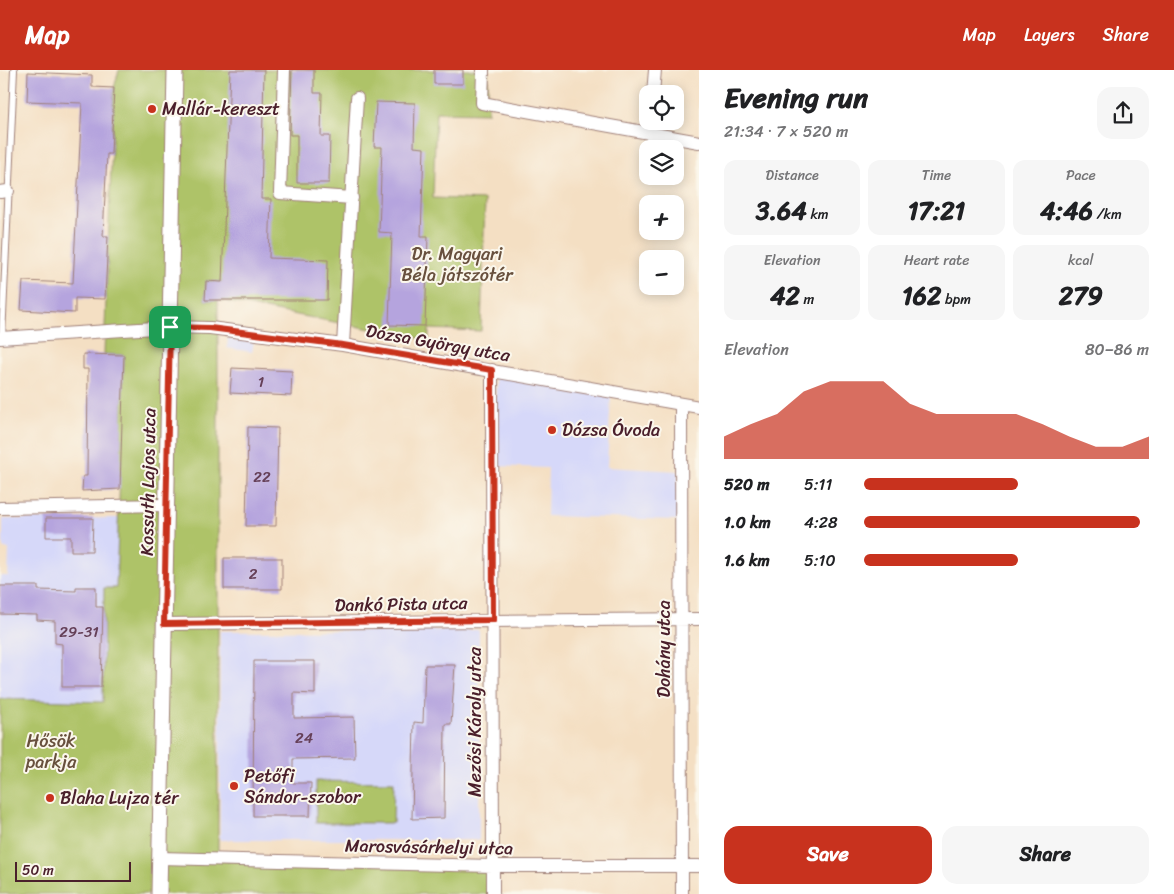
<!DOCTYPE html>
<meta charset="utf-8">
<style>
body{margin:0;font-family:Sriracha,sans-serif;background:#f6f6f6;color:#202124;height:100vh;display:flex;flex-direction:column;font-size:19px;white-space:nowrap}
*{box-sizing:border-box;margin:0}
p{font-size:16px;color:#757577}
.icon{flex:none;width:28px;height:28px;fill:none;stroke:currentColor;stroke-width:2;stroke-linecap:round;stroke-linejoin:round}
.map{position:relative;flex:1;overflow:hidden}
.details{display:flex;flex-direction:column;background:#fff;width:475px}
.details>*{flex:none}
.tools{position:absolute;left:639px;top:15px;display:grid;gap:10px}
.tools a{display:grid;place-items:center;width:45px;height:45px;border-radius:10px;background:#fff;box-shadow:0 2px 12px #0003;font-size:25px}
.scale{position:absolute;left:15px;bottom:12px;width:116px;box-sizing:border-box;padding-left:5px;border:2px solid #4a1f2b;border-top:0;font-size:14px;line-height:18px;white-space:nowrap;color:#4a1f2b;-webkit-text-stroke:4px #fbf7ec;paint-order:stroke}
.pin{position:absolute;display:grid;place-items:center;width:42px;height:42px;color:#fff;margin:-21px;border-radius:10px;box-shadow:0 2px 8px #0006}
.round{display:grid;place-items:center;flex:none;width:52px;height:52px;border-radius:15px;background:#f6f6f6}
.head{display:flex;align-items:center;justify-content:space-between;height:85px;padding:0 25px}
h1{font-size:28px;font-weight:700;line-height:38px}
.stats{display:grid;grid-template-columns:repeat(3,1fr);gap:8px;height:85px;padding:5px 25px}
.stats div{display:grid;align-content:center;border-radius:12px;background:#f6f6f6;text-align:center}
.stats b{font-size:25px;font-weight:700}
.stats small{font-size:14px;font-weight:400}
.stats p{font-size:14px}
.chart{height:140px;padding:10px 25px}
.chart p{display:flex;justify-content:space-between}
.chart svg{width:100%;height:90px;margin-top:5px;fill:#c8321e;opacity:.7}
.primary-button{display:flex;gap:10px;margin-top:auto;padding:10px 25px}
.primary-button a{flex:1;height:58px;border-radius:15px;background:#c8321e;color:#fff;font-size:20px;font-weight:700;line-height:58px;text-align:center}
.primary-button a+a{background:#f6f6f6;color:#202124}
ul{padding:0 25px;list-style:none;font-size:16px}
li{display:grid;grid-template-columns:80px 60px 1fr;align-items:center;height:38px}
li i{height:12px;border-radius:6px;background:#c8321e}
header{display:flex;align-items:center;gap:30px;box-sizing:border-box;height:70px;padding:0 25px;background:#c8321e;color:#fff}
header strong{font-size:24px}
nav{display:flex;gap:28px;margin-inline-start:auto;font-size:18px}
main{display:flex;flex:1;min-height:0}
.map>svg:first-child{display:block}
.built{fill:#d6d8f9}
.green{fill:#aec368;stroke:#7c714a;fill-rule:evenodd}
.building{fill:#b5a4de}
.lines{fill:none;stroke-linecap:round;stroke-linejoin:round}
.service-casing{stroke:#9f7f77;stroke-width:8}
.minor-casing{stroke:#9f7f77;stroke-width:14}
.tertiary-casing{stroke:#9f7f77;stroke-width:17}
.service{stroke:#fff;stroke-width:6}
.minor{stroke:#fff;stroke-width:12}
.tertiary{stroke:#fff;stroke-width:15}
.route-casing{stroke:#fff;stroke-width:10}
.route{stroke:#c8321e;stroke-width:6}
.poi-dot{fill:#c8321e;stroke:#fbf7ec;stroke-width:2}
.labels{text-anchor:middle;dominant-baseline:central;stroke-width:4;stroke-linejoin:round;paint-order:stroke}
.number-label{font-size:15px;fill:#654058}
.poi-label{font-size:18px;fill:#4a1f2b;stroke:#fbf7ec;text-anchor:start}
.park-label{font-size:18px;fill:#68503d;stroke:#fbf7ec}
.street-label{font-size:18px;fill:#4a1f2b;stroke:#fbf7ec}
</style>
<header>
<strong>Map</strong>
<nav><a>Map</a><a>Layers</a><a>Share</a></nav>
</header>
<main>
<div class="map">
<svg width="699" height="824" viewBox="0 0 699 824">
<rect width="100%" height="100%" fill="#fbf7ec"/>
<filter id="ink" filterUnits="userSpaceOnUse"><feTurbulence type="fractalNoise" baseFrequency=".02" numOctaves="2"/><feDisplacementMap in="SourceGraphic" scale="10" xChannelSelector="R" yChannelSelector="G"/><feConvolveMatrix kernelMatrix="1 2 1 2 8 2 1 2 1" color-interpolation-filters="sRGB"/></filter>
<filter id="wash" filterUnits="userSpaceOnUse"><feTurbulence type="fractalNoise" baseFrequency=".0096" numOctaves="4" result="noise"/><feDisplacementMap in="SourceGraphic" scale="20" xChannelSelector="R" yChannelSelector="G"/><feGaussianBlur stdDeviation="1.12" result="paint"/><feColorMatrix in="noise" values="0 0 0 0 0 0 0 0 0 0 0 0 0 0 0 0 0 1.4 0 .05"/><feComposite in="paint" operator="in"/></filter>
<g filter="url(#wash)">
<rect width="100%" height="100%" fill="#f4dfc3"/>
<!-- built -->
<path class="built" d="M228 268 254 271 252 282 227 278Z
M496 305 611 325 607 397 678 401V450L547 446 548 398 496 396Z
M119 448 116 519 104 518 103 633 0 629V506H8L9 479 3 478V449Z
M479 560V770H220V561Z"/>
<!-- green -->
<path class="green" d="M119 0H488V43L436 42 433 128 485 130 481 261 429 259V270L218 230V790L493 796V824H0V629L103 632 104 518H116L124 285 104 284 114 18ZM206 211 222 212 218 230H205Z
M316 711 394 712 393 753H316Z"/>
<g id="blocks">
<!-- building -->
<path class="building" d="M230 0H264L261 129H271L269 188 328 190 327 230H205L206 211 222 212Z
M292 0H314V23H322L321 66H330L329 113H297V65H290Z
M434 0H463V14H434Z
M28 2 92 5V17L114 18 111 84H107L103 166H108L105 229 75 228V243L21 240 23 211 73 213 82 33 27 31Z
M376 32 415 33 414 77 424 78 421 166H428L425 256 389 255 392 163 379 162 382 77H374Z
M83 284 124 285 120 419 82 421 83 406H87L88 299H83Z
M232 298 292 301 291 326 230 323Z
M248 357 278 358 276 456H246Z
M46 448H93L92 481H71V467H46Z
M224 488H282V519H224Z
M0 516H38V520L76 521V517H96V537H103L101 617H62V574L55 573V551L37 550V545L0 544Z
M254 591H315V624L294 623V648L354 647 355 688 293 689V713H311L310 746H253Z
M425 595H455L451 654H445L444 748 412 749 414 652 423 653Z"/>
</g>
</g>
<g filter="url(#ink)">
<use href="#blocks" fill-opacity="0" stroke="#9f7f77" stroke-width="1"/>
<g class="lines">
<defs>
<path id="service" d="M2 268 14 0"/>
<path id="minor" d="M284 0 280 123 352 128
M483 0 482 33 699 72
M653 24 655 0
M0 122 8 121
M0 268 170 257 210 258 343 275 699 337
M343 275 357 28
M492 300 493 824
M681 334 682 824
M0 438 166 435
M164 554 699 549
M159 788 493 796H699"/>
<path id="tertiary" d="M159 824 175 0"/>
</defs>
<!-- service casing -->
<use href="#service" class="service-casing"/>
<!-- minor casing -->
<use href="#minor" class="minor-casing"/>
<!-- tertiary casing -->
<use href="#tertiary" class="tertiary-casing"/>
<!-- service -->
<use href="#service" class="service"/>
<!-- minor -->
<use href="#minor" class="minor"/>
<!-- tertiary -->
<use href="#tertiary" class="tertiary"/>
</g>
</g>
<g class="lines" filter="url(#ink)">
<defs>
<path id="route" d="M170 257 210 258 343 275 492 300 493 550 164 554Z"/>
</defs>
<!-- route casing -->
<use href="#route" class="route-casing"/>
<!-- route -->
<use href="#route" class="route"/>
</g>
<!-- markers -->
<g class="poi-dot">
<circle cx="152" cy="39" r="5"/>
<circle cx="552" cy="360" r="5"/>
<circle cx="234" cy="716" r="5"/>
<circle cx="50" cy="728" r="5"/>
</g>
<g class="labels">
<!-- number labels -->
<g class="number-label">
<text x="261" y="312">1</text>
<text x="262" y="407">22</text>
<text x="253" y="504">2</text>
<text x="79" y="562">29-31</text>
<text x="304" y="668">24</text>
</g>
<!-- poi labels -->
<g class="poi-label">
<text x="162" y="39">Mallár-kereszt</text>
<text x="562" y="360">Dózsa Óvoda</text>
<text x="244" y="706">Petőfi<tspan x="244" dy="21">Sándor-szobor</tspan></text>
<text x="60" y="728">Blaha Lujza tér</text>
</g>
<!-- park labels -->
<g class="park-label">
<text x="457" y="184">Dr. Magyari<tspan x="457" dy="21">Béla játszótér</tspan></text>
<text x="51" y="671">Hősök<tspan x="51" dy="21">parkja</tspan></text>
</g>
<!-- street labels -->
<g class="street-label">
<text transform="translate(438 273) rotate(10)">Dózsa György utca</text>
<text transform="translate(148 412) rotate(-89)">Kossuth Lajos utca</text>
<text transform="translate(401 534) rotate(-1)">Dankó Pista utca</text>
<text transform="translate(664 579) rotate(-90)">Dohány utca</text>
<text transform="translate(475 652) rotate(-90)">Mezősi Károly utca</text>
<text transform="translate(429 777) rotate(1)">Marosvásárhelyi utca</text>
</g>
</g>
</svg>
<div class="tools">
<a><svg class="icon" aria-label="locate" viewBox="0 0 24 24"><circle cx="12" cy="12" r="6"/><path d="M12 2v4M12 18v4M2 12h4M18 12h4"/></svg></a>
<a><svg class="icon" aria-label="layers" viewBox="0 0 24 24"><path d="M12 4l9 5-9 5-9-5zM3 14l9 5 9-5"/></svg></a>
<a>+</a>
<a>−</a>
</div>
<div class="scale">50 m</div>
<div class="pin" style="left:170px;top:257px;background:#1e9e55"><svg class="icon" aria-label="arrive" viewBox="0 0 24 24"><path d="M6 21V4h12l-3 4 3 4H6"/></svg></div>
</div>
<section class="details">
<div class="head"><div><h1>Evening run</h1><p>21:34 · 7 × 520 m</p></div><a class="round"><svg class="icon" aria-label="share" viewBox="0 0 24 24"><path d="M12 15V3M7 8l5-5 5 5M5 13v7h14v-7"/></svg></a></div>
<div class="stats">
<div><p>Distance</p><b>3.64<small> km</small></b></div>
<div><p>Time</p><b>17:21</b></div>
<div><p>Pace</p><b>4:46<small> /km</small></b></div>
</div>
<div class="stats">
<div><p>Elevation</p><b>42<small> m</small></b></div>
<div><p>Heart rate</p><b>162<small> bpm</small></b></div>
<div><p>kcal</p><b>279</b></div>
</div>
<div class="chart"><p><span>Elevation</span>80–86 m</p>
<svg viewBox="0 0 160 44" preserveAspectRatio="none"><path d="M0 44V33L10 27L20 22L30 11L40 6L50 6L60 6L70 17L80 22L90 22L100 22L110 22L120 27L130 33L140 38L150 38L160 33V44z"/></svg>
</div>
<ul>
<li><b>520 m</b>5:11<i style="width:54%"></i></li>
<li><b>1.0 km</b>4:28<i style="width:97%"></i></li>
<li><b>1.6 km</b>5:10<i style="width:54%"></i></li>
</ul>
<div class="primary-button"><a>Save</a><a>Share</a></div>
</section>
</main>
